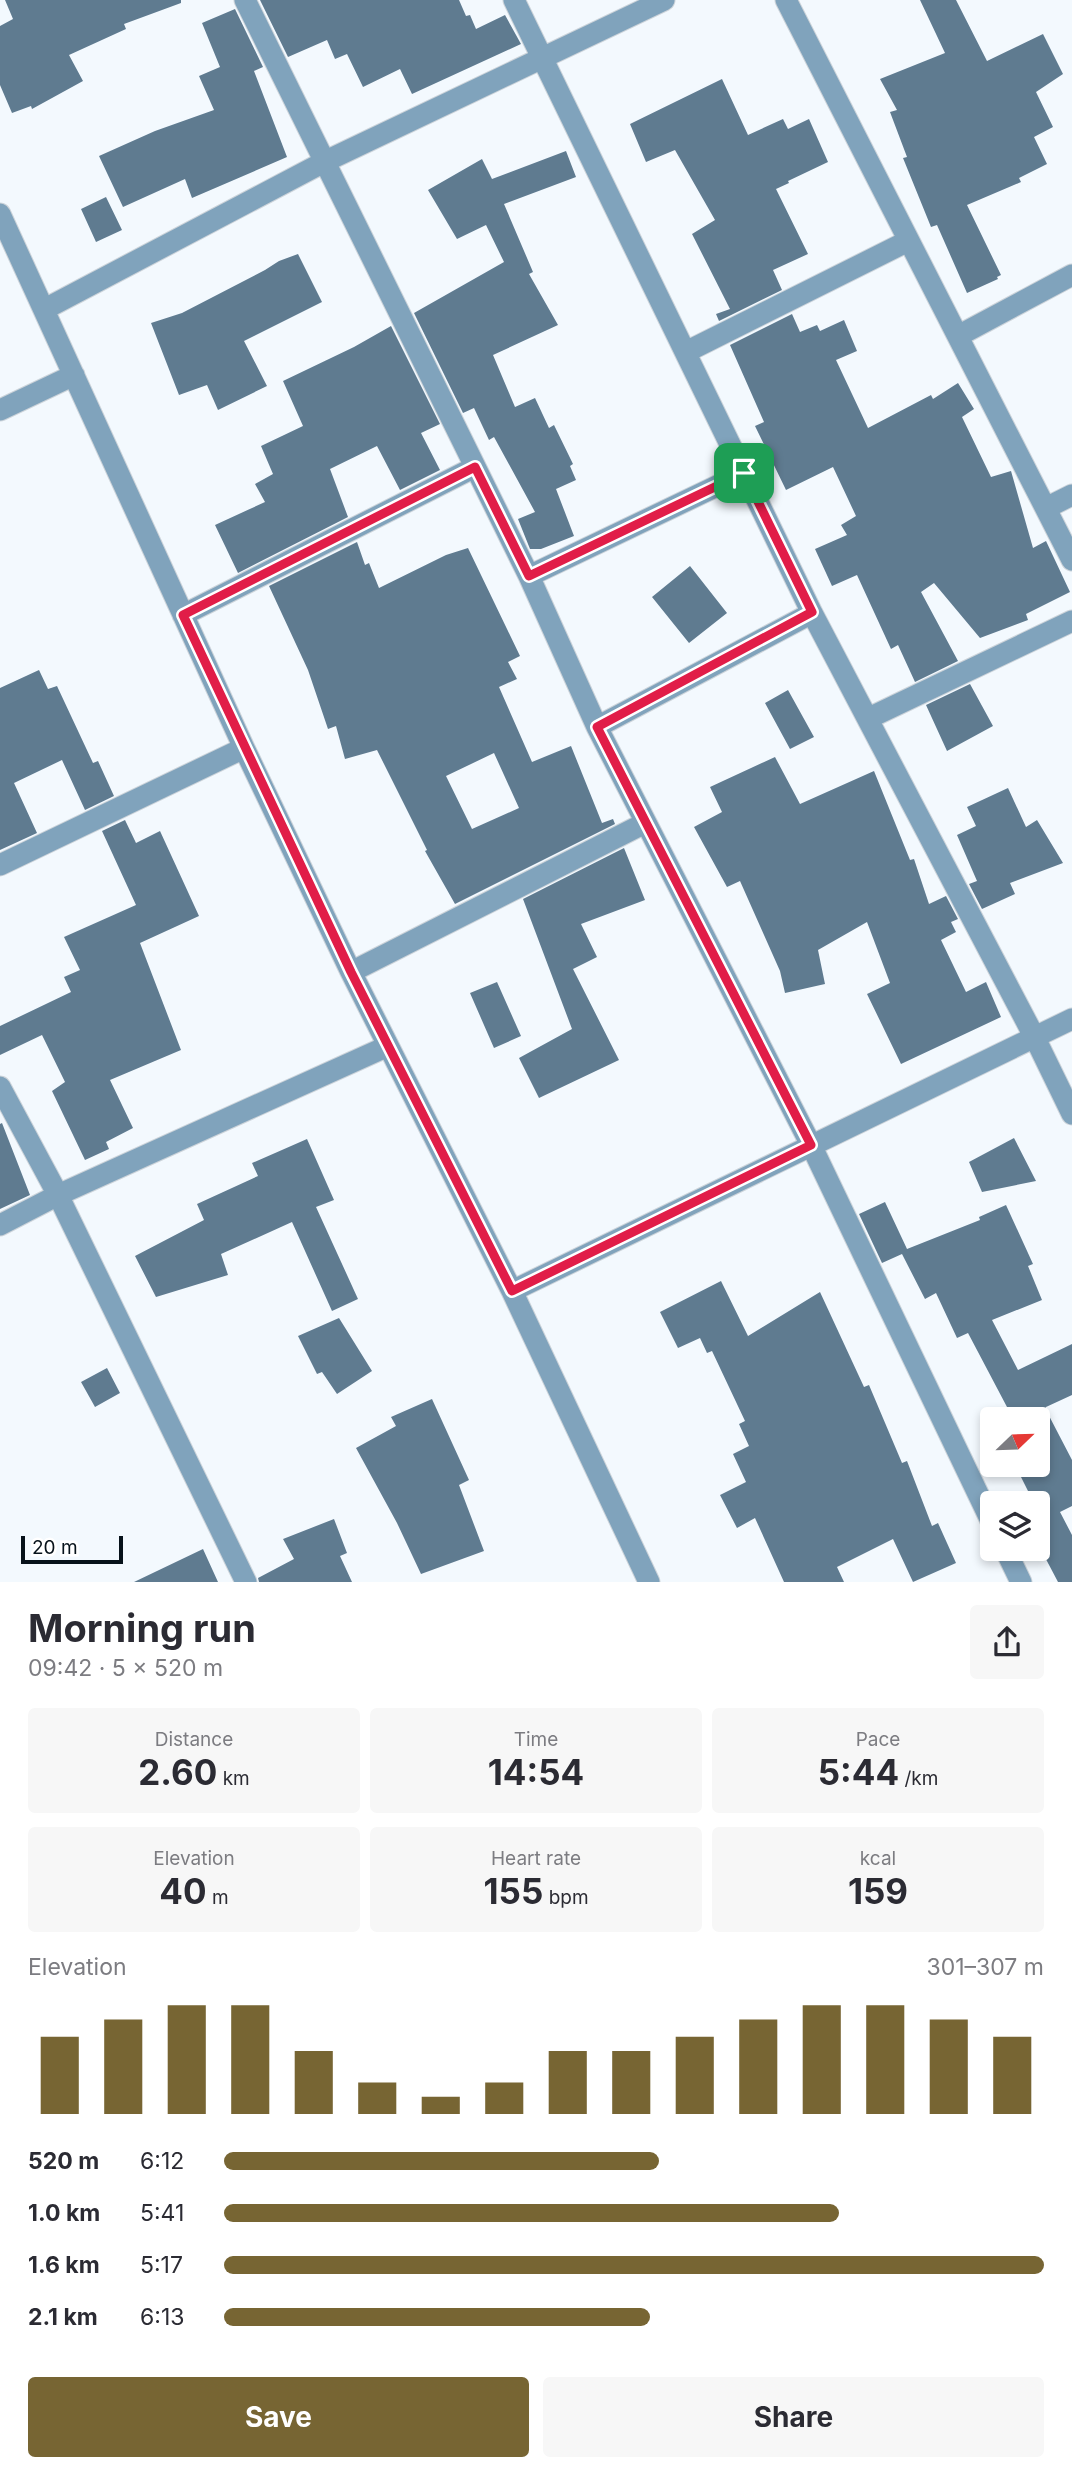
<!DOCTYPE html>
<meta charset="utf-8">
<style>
body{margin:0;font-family:Inter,sans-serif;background:#f7f7f7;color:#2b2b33;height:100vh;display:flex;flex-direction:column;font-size:26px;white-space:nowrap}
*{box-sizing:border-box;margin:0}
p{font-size:23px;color:#7c7c81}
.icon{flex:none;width:38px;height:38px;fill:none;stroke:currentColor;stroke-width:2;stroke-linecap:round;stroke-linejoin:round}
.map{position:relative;height:1582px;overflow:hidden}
.sheet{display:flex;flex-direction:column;background:#fff;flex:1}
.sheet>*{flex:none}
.needle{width:46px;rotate:67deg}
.buttons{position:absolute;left:980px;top:1407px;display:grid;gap:14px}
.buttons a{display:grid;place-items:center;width:70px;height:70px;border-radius:7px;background:#fff;box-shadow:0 4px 10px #0003;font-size:35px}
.scale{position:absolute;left:21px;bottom:18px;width:102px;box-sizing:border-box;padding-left:7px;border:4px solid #07121a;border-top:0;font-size:19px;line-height:24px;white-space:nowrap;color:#07121a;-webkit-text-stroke:5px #fff;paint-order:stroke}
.pin{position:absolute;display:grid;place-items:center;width:60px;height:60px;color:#fff;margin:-30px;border-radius:14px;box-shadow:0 4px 10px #0006}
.round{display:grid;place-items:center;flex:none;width:74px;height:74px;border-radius:7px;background:#f7f7f7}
.head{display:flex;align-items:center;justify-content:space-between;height:119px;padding:0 28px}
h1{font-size:38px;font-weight:700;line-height:52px}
.stats{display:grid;grid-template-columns:repeat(3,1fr);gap:10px;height:119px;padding:7px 28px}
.stats div{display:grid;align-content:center;border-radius:7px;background:#f7f7f7;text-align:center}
.stats b{font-size:35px;font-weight:700}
.stats small{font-size:19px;font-weight:400}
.stats p{font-size:19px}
.chart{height:196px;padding:14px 28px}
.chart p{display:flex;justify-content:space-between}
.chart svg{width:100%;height:126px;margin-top:7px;stroke:#776533;stroke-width:6}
.button{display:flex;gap:14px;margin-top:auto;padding:14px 28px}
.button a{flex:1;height:80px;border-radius:7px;background:#776533;color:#fff;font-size:28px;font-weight:700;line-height:80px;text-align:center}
.button a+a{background:#f7f7f7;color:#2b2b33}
ul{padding:0 28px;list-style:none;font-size:23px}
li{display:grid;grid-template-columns:112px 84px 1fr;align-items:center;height:52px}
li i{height:18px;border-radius:9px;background:#776533}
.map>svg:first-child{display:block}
.building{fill:#5f7b90;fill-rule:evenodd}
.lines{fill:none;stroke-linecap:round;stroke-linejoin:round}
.minor-casing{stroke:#cdd4da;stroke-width:23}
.minor{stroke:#80a3bc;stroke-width:21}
.route-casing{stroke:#fff;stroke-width:14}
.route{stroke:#e11d48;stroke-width:9}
</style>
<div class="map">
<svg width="1072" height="1582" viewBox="0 0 1072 1582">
<rect width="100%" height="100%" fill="#f3f9fe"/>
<!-- building -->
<path class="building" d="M5 0H181V3L124 24 126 29 69 55 83 81 32 109 31 106 12 113 0 85V26L13 19Z
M260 0H459L466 16 470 15 476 29 505 15 521 44 412 94 400 69 363 87 347 54 335 59 327 40 288 57Z
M920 0H956L987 61 1043 34 1063 74 1036 92 1053 127 1034 137 1047 164 1019 178 1021 182 967 205 1001 275 997 277 998 279 967 293 937 225 931 227 903 158 907 157 890 112 897 110 880 79 945 53Z
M235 9 263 67 254 71 287 157 192 198 185 179 123 207 99 156 155 131 214 110 199 76 220 67 202 23Z
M722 79 748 135 783 119 788 129 809 119 828 162 788 181 789 183 776 189 808 254 773 270 782 290 719 321 716 314 730 309 692 234 715 220 675 150 646 162 630 124Z
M566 151 576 177 504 204 533 272 529 274 558 325 493 355 515 407 535 398 549 428 554 425 573 464 570 466 576 480 556 489 574 536 541 549H530L518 519 535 512 494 437 489 440 474 408 463 413 414 313 504 262 486 225 457 239 428 190 482 159 492 179Z
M106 197 122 230 96 242 81 209Z
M298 254 322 302 244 341 267 386 218 410 207 385 179 395 151 323 182 313 265 270 279 261Z
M792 314 800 332 817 325 820 331 844 320 857 351 836 360 868 428 931 395 933 399 958 383 974 409 962 417 991 477 1011 471 1033 548 1046 541 1070 592 1026 614 1028 620 980 638 934 583 921 592 958 661 915 682 898 645 891 649 857 575 832 586 815 549 847 535 841 525 856 516 833 467 786 490 755 426 764 422 730 345Z
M391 326 440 424 421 433 440 470 400 490 377 446 330 469 348 517 238 573 215 525 265 502 255 484 273 474 261 446 303 426 283 381 354 347Z
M357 542 365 565 369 563 379 588 446 555 468 548 520 656 508 662 517 679 499 687 532 762 571 746 602 823 613 819 615 824 455 904 425 851 427 850 377 750 345 759 336 726 328 729 308 670 269 586ZM494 753 519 808 472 829 446 776Z
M690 566 727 613 689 643 652 597Z
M39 670 48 689 57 686 93 763 98 761 114 796 85 810 62 760 14 783 37 833 0 850V688Z
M970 684 993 726 947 751 926 705Z
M788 690 814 737 790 749 765 703Z
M775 757 800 804 874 771 910 860 914 859 929 904 946 896 958 919 951 922 956 932 941 940 966 992 986 982 1001 1017 901 1064 867 994 890 983 867 922 818 950 825 984 785 993 780 971 740 881 727 887 694 827 722 812 710 787Z
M1008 788 1026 827 1037 820 1063 863 1010 883 1015 894 982 909 969 884 977 881 957 835 976 826 967 807Z
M125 820 136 843 160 831 199 916 140 943 181 1050 110 1080 133 1128 106 1142 109 1149 85 1160 52 1091 65 1082 42 1035 0 1055V1026L71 992 64 977 80 970 64 937 136 905 102 831Z
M624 848 645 900 581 924 597 957 573 969 619 1060 539 1098 519 1058 572 1029 523 899Z
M497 982 521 1036 494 1048 470 993Z
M2 1123 30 1195 0 1209V1124Z
M1014 1138 1036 1181 982 1192 969 1162Z
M307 1139 334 1200 316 1207 358 1299 332 1311 292 1222 221 1254 228 1275 156 1297 135 1256 204 1220 197 1204 258 1176 252 1163Z
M885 1202 907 1249 980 1220 979 1217 1006 1205 1033 1264 1028 1266 1042 1300 992 1320 1018 1370 1072 1344V1395L1046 1407V1410L1072 1460V1506L1060 1512 1072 1535V1582H1058L1038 1544V1503H1034L1015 1465H1038V1419L992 1420 990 1415 1007 1407 968 1333 957 1338 936 1293 925 1299 902 1254 882 1263 859 1214Z
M721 1281 748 1336 820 1292 864 1387 869 1385 902 1463 907 1461 932 1526 938 1523 956 1563 913 1582 893 1539 837 1567 844 1582H784L755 1518 737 1528 720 1495 746 1482 733 1454 749 1446 739 1424 745 1421 712 1351 707 1353 700 1338 678 1348 660 1312Z
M339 1318 372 1371 337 1394 322 1372 317 1374 298 1336Z
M107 1368 120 1393 95 1407 81 1382Z
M432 1399 469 1480 459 1485 484 1551 421 1574 397 1523 356 1448 396 1426 391 1417Z
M334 1519 347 1553 340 1556 352 1582H259L258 1578 294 1559 283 1539Z
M203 1549 218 1582H134Z"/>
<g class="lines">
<defs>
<path id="minor" d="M245 0 529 576 597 727 811 1145 992 1523
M514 0 812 613 1035 1038 1072 1114
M786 0 1072 560
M0 214 244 748 351 972 512 1291 649 1582
M45 309 324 162 664 0
M958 336 1072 275
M686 352 908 241
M0 410 74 375
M1046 508 1072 495
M529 576 744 473
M183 615 475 467
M869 718 1072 621
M597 727 812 613
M0 865 244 748
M351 972 645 823
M0 1087 58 1195 246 1582
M0 1225 58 1195 388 1046
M512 1291 1072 1019
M1005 1549 1021 1582"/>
</defs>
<!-- minor casing -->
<use href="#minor" class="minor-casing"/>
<!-- minor -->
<use href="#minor" class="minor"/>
</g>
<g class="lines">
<defs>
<path id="route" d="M475 467 529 576 744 473 812 612 597 727 811 1145 512 1291 351 972 183 615Z"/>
</defs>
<!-- route casing -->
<use href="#route" class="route-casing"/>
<!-- route -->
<use href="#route" class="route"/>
</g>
</svg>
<div class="buttons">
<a><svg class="needle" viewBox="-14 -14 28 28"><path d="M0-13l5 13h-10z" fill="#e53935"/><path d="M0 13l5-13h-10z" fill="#7c7c81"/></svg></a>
<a><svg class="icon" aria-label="layers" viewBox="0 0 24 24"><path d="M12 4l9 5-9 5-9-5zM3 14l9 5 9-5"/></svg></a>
</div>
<div class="scale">20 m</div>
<div class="pin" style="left:744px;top:473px;background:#1e9e55"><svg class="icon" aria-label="arrive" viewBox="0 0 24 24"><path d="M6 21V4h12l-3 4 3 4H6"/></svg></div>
</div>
<section class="sheet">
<div class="head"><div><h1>Morning run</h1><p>09:42 · 5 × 520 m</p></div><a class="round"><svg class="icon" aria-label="share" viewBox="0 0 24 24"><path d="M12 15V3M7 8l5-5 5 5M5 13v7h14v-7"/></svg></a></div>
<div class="stats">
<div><p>Distance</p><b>2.60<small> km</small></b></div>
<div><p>Time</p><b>14:54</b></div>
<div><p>Pace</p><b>5:44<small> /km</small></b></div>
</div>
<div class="stats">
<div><p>Elevation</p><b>40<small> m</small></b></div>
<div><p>Heart rate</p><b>155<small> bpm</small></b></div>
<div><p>kcal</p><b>159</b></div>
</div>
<div class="chart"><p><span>Elevation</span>301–307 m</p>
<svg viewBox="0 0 160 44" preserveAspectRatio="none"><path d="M5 44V17M15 44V11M25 44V6M35 44V6M45 44V22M55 44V33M65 44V38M75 44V33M85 44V22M95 44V22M105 44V17M115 44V11M125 44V6M135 44V6M145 44V11M155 44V17"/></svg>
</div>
<ul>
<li><b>520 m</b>6:12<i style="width:53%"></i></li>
<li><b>1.0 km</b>5:41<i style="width:75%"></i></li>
<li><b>1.6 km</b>5:17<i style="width:100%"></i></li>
<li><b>2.1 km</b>6:13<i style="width:52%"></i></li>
</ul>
<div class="button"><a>Save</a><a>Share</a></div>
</section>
